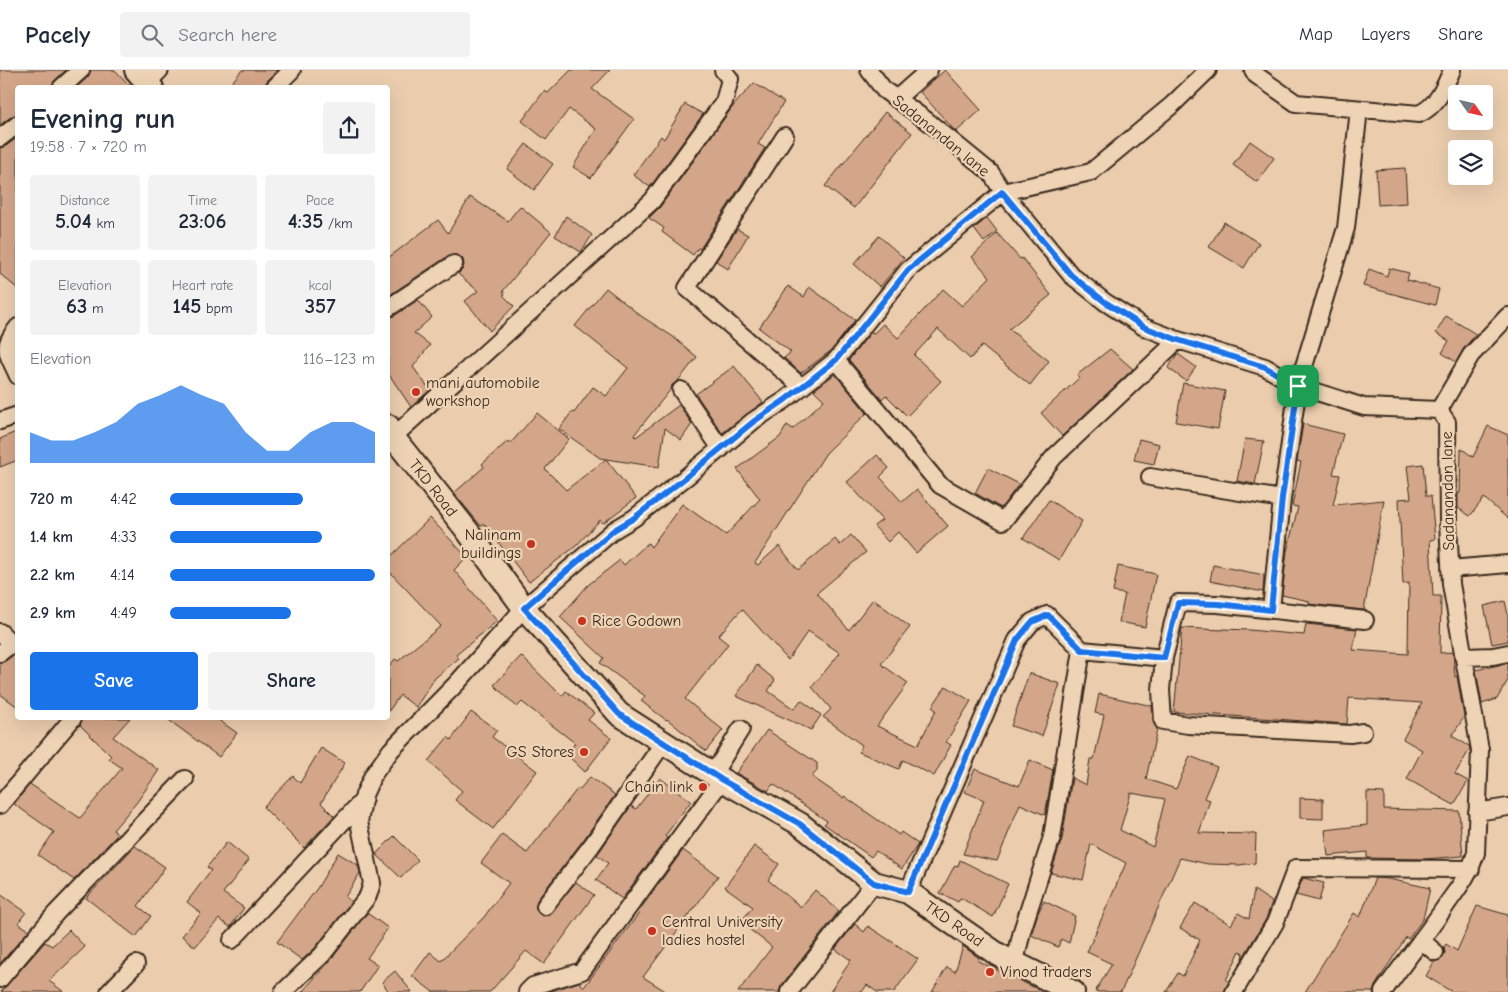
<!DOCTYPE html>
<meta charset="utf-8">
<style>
body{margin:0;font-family:"Comic Neue",sans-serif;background:#f2f2f3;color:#1f2937;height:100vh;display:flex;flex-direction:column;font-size:19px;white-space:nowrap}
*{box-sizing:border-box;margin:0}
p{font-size:16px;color:#747a83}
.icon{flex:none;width:28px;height:28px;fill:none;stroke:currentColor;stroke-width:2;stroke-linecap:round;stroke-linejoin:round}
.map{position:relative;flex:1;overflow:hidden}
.panel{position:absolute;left:15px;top:15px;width:375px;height:635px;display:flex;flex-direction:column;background:#fff;border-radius:5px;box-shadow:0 5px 20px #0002}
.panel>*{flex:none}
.needle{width:32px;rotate:124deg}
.controls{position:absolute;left:1448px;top:15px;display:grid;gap:10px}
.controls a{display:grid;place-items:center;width:45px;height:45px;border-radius:5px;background:#fff;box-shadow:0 5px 20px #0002;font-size:25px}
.pin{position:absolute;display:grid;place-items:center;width:42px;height:42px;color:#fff;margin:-21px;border-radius:10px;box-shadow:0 2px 8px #0006}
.round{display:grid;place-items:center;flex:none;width:52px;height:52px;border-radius:5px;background:#f2f2f3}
.headline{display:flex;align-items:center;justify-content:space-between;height:85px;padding:0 15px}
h1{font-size:28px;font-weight:700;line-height:38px}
.figures{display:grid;grid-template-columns:repeat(3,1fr);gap:8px;height:85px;padding:5px 15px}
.figures div{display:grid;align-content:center;border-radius:5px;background:#f2f2f3;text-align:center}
.figures b{font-size:21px;font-weight:700}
.figures small{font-size:14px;font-weight:400}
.figures p{font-size:14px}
.chart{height:140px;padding:10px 15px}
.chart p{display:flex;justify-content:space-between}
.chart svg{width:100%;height:90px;margin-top:5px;fill:#1a73e8;opacity:.7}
.primary-button{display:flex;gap:10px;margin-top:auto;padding:10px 15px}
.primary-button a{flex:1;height:58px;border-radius:5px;background:#1a73e8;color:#fff;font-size:20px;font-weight:700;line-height:58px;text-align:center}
.primary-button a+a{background:#f2f2f3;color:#1f2937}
ul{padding:0 15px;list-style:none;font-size:16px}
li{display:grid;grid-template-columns:80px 60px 1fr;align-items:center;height:38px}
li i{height:12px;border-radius:6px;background:#1a73e8}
header{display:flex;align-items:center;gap:30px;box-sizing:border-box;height:70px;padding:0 25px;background:#fff;border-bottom:1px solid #e0e1e3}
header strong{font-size:24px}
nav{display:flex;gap:28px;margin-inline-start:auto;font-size:18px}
.search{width:350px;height:45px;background:#f2f2f3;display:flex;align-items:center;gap:12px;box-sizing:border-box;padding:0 18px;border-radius:5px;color:#747a83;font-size:19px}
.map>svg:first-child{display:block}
.building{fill:#d4a689;stroke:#3b2a1e;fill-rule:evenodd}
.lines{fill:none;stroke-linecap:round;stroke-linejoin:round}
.street-casing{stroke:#3b2a1e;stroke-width:20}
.secondary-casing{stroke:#3b2a1e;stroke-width:26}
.street{stroke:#eed4b5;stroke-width:16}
.secondary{stroke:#eed4b5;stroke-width:22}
.route-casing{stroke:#fff;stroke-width:10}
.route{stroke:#1a73e8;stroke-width:6}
.poi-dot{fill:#c8321e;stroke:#eed4b5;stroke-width:2}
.labels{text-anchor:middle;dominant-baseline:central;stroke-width:4.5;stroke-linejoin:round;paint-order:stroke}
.street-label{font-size:16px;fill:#3b2a1e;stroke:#eed4b5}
.poi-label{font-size:16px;fill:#3b2a1e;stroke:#eed4b5;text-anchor:start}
</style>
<header>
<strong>Pacely</strong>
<div class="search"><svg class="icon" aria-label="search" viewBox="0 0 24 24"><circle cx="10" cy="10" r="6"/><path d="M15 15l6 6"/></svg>Search here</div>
<nav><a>Map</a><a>Layers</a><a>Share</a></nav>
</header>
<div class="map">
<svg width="1508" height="922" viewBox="0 0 1508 922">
<rect width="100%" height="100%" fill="#ebcdae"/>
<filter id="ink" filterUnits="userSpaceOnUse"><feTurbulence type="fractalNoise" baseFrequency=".02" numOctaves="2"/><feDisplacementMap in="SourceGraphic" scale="10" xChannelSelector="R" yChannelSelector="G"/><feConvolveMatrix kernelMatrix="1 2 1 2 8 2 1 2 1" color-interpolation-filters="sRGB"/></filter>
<g filter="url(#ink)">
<!-- building -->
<path class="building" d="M0 0H66L54 11 51 18H18V44L12 46 0 55Z
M91 0H115L132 18H76L88 7Z
M242 0H278L267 11 264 18H227Z
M571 0H610L592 19 634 49 591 108 573 97 596 59 569 39 546 70 522 51 544 21 548 23Z
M945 0 981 40 956 62 920 22Z
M754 13 784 32 758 74 765 78 700 179 698 178 693 185 662 162 664 158 649 148 660 137 734 35Z
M685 34 703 44 650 117 633 105 661 66 664 69Z
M885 42 912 63 854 138 825 116Z
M18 67V219L0 204V78L6 76Z
M1250 71 1274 88 1257 112 1233 95Z
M526 74 553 94 534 120 507 99Z
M1405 98 1407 133 1378 135 1376 100Z
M470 127 508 151 520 136 551 162 503 221 505 224 503 225 514 236 490 261 465 231 478 221 458 204 463 199 464 194 463 189 458 185 448 186 388 226V188L438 150 448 163Z
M566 146 592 165 581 182 555 166Z
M987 148 997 161 984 172 974 159Z
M1224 152 1259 173 1244 198 1209 177Z
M737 159 748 165 728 199 716 191Z
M997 163 1020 189 1022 188 1051 225 1009 259 1049 291 1030 315 982 276 970 289 938 259 914 285 941 311 907 346 886 325 882 329 849 290 871 262 874 263 883 254 898 268 943 219 962 236 990 207 972 187Z
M879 166 904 188 880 217 854 194Z
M1389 198 1409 203 1407 210 1439 219 1435 235 1363 216 1369 199 1387 206Z
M788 216 804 227 809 217 855 250 832 280 801 303 784 288 791 282 759 258Z
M606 218 641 246 672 266 697 287 678 311 672 315 671 319 634 365 636 367 679 335 692 354 681 370 665 358 659 397 606 389 636 428 603 453 600 450 576 476 529 512 484 454 481 456 454 423 484 397 482 394 508 371 510 374 537 343 569 369 545 399 566 420 606 389 600 388 559 359 572 342 574 343 593 317 606 326 628 298 575 256Z
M418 230 432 247 414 263 430 275 413 297 430 320 411 337 388 303V248L394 246Z
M1446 246 1476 264 1464 278 1456 292 1442 283 1449 271 1436 263Z
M1110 279 1133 299 1062 366 1041 343 1079 308 1077 305Z
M1178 284 1196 297 1186 311 1168 298Z
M734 296 763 332 722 363 696 324Z
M835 304 867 343 826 383 755 493 758 495 779 476 798 500 835 469 840 475 851 465 866 482 817 523 849 560 873 529 910 557 881 594 908 613 877 656 918 675 936 640 932 637 946 616 971 631 946 672 951 675 934 706 903 690 899 699 859 682 862 675 823 647 831 639 812 617 840 583 808 561 788 590 742 539 718 566 728 574 685 629 723 660 706 681 667 649 666 650 641 631 645 626 600 593 604 588 560 547 588 515 620 490 624 495 648 473 651 477 682 434 726 465 760 429 737 399 780 367 787 355 793 359 824 330 814 320Z
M1183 313 1225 321 1218 359 1176 352Z
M1303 354 1343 364 1333 404 1340 405 1333 435 1384 430 1364 540 1309 534V531L1282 525 1287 481 1298 437 1292 436 1301 392 1297 391Z
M1488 356 1508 365V449L1484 428 1470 446 1458 438V423H1460L1461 378 1473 387Z
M18 361V390L0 397V369Z
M1139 369 1159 374 1154 394 1134 390Z
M1245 369 1264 371 1255 414 1237 411Z
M877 385 889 398 880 407 902 432 917 419 948 456 916 483 898 462 888 472 874 456 882 450 847 412Z
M1423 394 1426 426H1431L1435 469 1430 470 1433 526H1441L1440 583 1453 582 1455 607 1457 606 1464 647 1452 666 1469 676 1470 679 1455 704 1468 711 1454 735 1407 709 1422 680 1403 669 1422 633 1349 628 1347 654 1174 642 1182 558 1223 560V559L1249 560 1304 565 1306 554 1357 559 1353 580 1408 584 1409 513 1403 514 1399 429 1411 428 1407 396Z
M988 398 1019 414 1001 438 975 423Z
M1049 430 1082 451 1059 490 1023 468Z
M430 448 467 487 454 500 497 551 456 585 459 588 435 608 416 637 400 625 388 642V598L395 589 398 591 441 556 388 500V489Z
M1213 495 1264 505 1263 522 1210 511Z
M1118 496 1156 504 1145 557 1119 552 1125 524 1113 522Z
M1505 531 1508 545V571L1492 574 1484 536Z
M18 582V637L0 624V594Z
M521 586 562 626 566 621 594 643 588 650 611 668 585 702 567 685 575 673 522 632 517 637 494 615Z
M1508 593V610L1497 629 1482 634 1476 600Z
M757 595 775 610 768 621 794 639 801 630 821 645 811 660 736 626Z
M1029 603 1060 614 1042 666 1011 656Z
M1099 624 1152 636 1153 652 1157 659 1146 709 1176 719 1190 686 1217 697 1204 728 1210 730 1199 763 1256 764 1255 793 1239 795 1208 794 1180 788 1121 922H1095L1112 894 1087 882 1126 793 1091 774 1083 810 1051 803 1062 769 1072 708 1086 715 1090 689H1094L1104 645 1095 643ZM1131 723 1165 729 1153 777 1120 760Z
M471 642 497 660 492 667 537 701 493 759 455 730 462 721 428 691 448 667 451 670Z
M83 648H130L113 667 159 700 137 732 113 760 118 764 74 810 38 785 54 762 14 734 30 714 80 748 122 698 109 689 111 686 80 655Z
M166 648H216L237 663 219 687Z
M767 660 817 693V700L812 707 843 728 844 726 899 765 901 762 918 774 902 799 876 781 871 787 824 754 827 751 773 714 768 721 736 703Z
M321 678 345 693 321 733 334 746 304 778 263 737 293 706 300 713Z
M1030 690 1053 700 1045 745 1020 734 997 791 963 784 984 730 965 722 975 699 1019 716Z
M590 707 615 725 584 769 537 830 536 839 539 844 543 846 549 845 576 812 594 825 544 894 526 881 490 922H433L412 906 430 882 441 891 484 847 509 813 481 793 502 765 527 783 578 718 580 719Z
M660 708 691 731 665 766 667 768 622 829 596 810 608 793 597 785 631 736 636 739Z
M1367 722 1384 723V739L1459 741 1463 786 1425 789 1367 788V782L1328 786 1325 760 1367 755Z
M1300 728 1323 729V749L1300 748Z
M394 766 418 790 401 808 376 784Z
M227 772 249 790 223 823 244 838 230 857 219 849 195 877 182 866 201 843 187 832 211 800 207 797Z
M135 776 165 797 138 836 151 846 136 867 86 828Z
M754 776 779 794 768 810 801 837 815 820 839 841 781 916 779 922H738L772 877 740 852 753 837 725 817Z
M683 780 718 806 643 907 667 922H548L579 912 584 917 640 842 639 841Z
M338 783 358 795 360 803 345 827 351 832 315 878 302 890 277 872 318 817Z
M960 790 1008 814 993 847 961 828 958 832 940 823 955 795 958 796Z
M1303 808 1324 813 1319 831 1296 825Z
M1375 808 1389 809 1430 818 1423 849 1408 869 1406 867 1375 916 1373 922H1305L1354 843 1360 847Z
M1254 820 1272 832 1266 849 1242 889 1243 883 1240 881 1226 910 1229 911 1224 922H1166L1178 903 1183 906 1200 870 1180 858 1195 833 1231 855 1238 843 1249 849Z
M0 824 26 842 18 853 29 860 0 894Z
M1044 831 1075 846 1069 873 1061 869 1058 877 1031 865 1038 843Z
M1477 836 1508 845V922H1452L1426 906 1434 892 1443 888 1445 883 1444 877 1446 874 1457 881Z
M367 843 388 858 367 888 378 895 360 922H302L330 891Z
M855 854 864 862 868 856 918 889 894 922H877L867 915 862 922H830L851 890 835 879Z
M69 860 85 877 49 911 64 922H1L45 872 52 876Z
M963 876 979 888 978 891 1044 922H932L947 897 955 902Z
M395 901 412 922H389L382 912Z"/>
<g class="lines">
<defs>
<path id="street" d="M869 0 884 20 926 50 991 103 1003 122 1071 205 1105 232 1144 257 1178 270 1265 297 1298 316 1364 337 1439 340 1447 352 1448 451 1451 514 1480 680 1476 783C1470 803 1459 817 1447 834 1427 864 1404 892 1383 922
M1253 0 1256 5 1296 33 1419 44C1438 35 1444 18 1452 0
M147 13 160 0
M61 18 81 0
M274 18 292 0
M896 29 929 0
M785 66 687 218 802 317
M0 68 18 54
M388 238 454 194
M18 257C0 278 8 283 18 306
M836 290 940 415 1003 451 1054 387 1178 270
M681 320 721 379
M1439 340 1471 285 1508 246
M0 351 18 345
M393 367 652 131 724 32 730 9 723 0
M1150 407 1282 429
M1450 499 1508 494
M1271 540 1282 429 1298 316 1346 158 1359 39
M0 562 12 574
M0 583 18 569
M1464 587 1493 586 1508 583
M1164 588 1161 620 1163 651 1188 655 1350 664 1363 662
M713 704 741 659
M0 735 73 648
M1477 742 1508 737
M908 822 1017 570 1032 552 1047 545 1082 580 1164 588 1178 533 1218 534 1365 550
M545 836 592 775 664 672
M232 870 364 729
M1421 870 1435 882
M1015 892 1022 861 1052 767 1082 580
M0 909 56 843 185 709
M109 922 136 894
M283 922 322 885 368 826 372 813 359 752 364 725 373 705 391 680 457 613 524 538 614 460 634 448 685 408 753 351 785 330 836 290 908 200 1003 122 1091 102 1172 35 1208 0
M527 922 533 916 582 901 722 710
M789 922 874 813
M1234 922 1275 853 1296 798 1471 799"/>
<path id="secondary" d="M136 0 152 18
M388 356 393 367 466 459 524 538 619 644 722 710 800 754 874 813 908 822 997 884 1073 922"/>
</defs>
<!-- street casing -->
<use href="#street" class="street-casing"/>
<!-- secondary casing -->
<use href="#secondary" class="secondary-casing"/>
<!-- street -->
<use href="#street" class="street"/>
<!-- secondary -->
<use href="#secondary" class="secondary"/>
</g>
</g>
<g class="lines" filter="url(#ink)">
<defs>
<path id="route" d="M1002 122 1071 205 1105 232 1144 257 1178 270 1265 297 1298 316 1282 428 1271 540 1218 534 1178 533 1164 588 1082 580 1048 545 1032 552 1017 570 908 822 874 813 800 754 722 710 619 644 524 538 614 460 634 448 685 408 753 352 785 330 836 290 908 200Z"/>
</defs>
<!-- route casing -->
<use href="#route" class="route-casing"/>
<!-- route -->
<use href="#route" class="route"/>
</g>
<!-- markers -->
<g class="poi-dot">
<circle cx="416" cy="322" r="5"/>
<circle cx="531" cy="474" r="5"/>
<circle cx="582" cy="551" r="5"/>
<circle cx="584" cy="682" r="5"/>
<circle cx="703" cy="717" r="5"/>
<circle cx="652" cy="861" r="5"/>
<circle cx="990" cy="902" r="5"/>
</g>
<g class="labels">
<!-- street labels -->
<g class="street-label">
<text transform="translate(941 66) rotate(39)">Sadanandan lane</text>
<text transform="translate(433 418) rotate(52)">TKD Road</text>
<text transform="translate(1448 421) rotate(-91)">Sadanandan lane</text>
<text transform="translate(954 854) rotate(35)">TKD Road</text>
</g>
<!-- poi labels -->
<g class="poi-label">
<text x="426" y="313">mani automobile<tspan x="426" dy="18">workshop</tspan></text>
<text x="521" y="465" text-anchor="end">Nalinam<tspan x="521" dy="18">buildings</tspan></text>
<text x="592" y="551">Rice Godown</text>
<text x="574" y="682" text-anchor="end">GS Stores</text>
<text x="693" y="717" text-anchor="end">Chain link</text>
<text x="662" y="852">Central University<tspan x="662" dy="18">ladies hostel</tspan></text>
<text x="1000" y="902">Vinod traders</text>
</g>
</g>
</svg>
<div class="controls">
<a><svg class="needle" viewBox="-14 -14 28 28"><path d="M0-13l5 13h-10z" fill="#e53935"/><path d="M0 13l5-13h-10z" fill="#747a83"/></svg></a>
<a><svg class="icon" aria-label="layers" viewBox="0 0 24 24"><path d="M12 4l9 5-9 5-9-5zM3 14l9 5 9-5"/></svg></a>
</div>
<div class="pin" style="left:1298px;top:316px;background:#1e9e55"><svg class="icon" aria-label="arrive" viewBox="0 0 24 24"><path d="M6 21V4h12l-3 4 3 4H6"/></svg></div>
<section class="panel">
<div class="headline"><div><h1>Evening run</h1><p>19:58 · 7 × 720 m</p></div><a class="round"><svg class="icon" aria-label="share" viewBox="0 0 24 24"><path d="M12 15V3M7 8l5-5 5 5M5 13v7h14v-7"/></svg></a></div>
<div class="figures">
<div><p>Distance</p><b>5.04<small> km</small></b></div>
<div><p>Time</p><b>23:06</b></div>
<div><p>Pace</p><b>4:35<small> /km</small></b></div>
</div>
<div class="figures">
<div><p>Elevation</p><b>63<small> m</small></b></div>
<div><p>Heart rate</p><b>145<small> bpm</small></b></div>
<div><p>kcal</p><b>357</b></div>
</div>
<div class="chart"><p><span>Elevation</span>116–123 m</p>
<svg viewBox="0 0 160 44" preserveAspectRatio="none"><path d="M0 44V29L10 33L20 33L30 29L40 24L50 15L60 11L70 6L80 11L90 15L100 29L110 38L120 38L130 29L140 24L150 24L160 29V44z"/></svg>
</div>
<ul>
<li><b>720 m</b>4:42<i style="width:65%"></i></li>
<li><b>1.4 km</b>4:33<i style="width:74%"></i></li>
<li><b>2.2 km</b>4:14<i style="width:100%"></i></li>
<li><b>2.9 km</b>4:49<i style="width:59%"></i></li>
</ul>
<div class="primary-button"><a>Save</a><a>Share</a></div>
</section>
</div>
